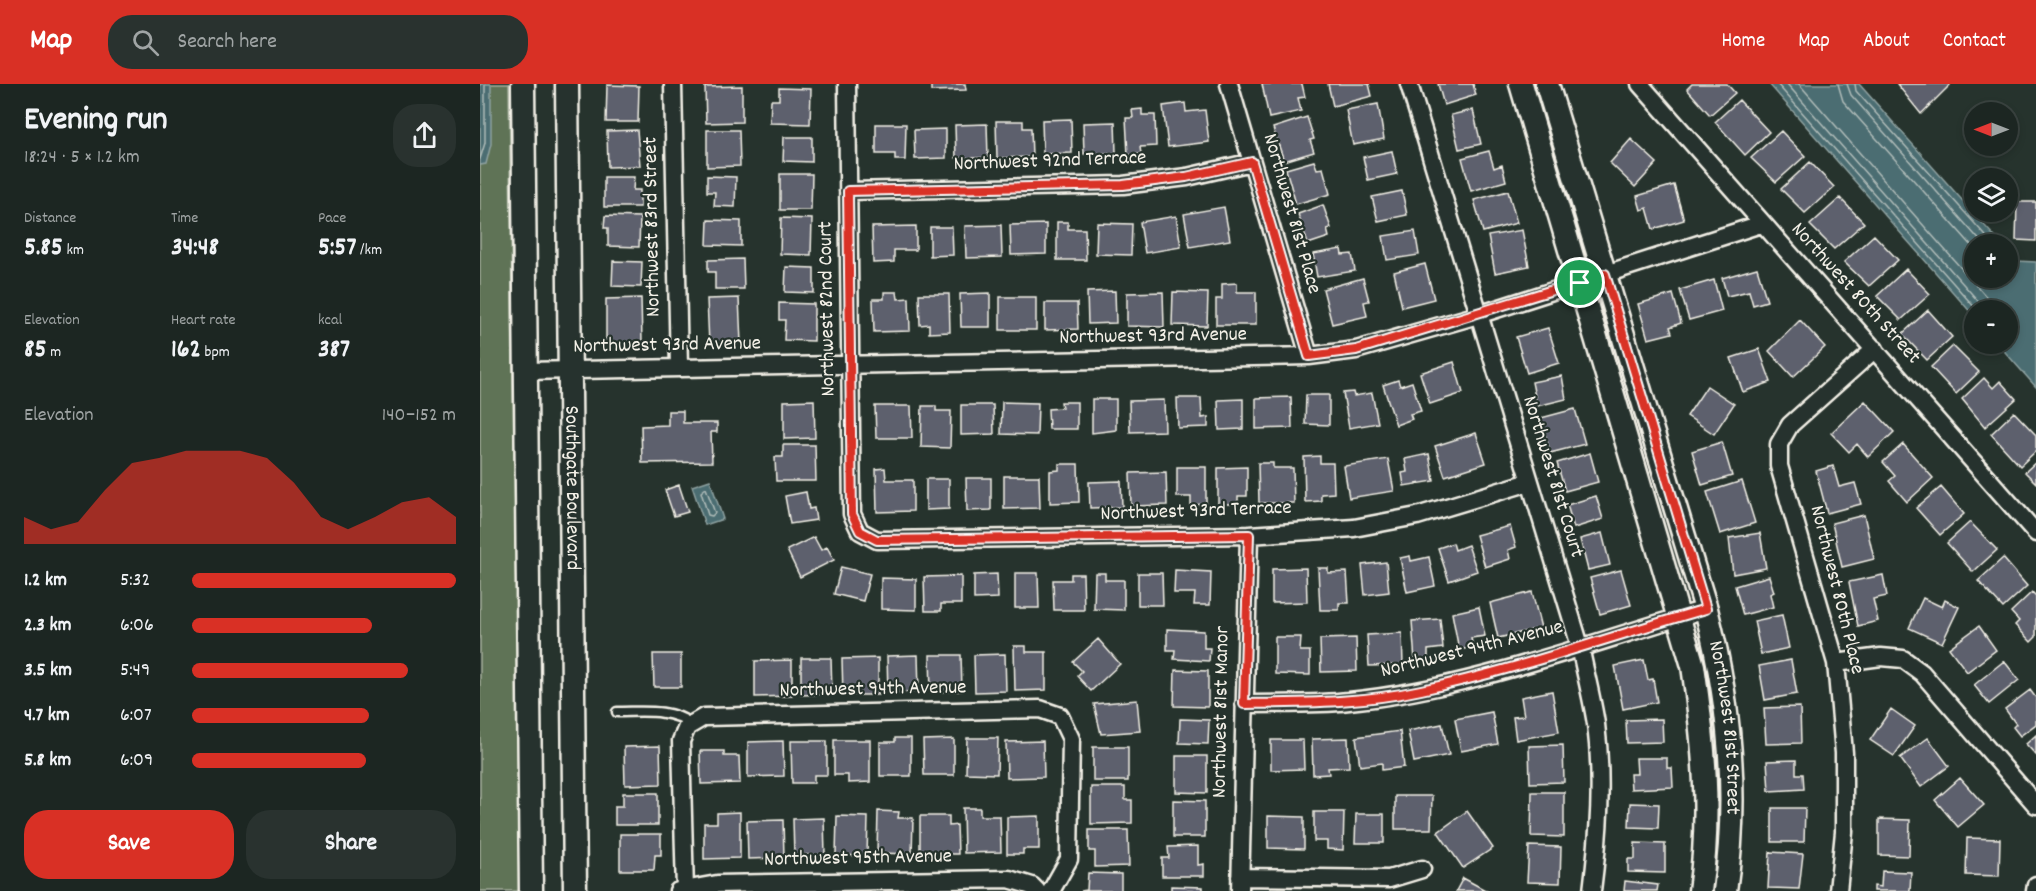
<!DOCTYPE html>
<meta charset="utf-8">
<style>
body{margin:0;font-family:Dekko,sans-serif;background:#29322f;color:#f1f3f6;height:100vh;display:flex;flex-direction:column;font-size:22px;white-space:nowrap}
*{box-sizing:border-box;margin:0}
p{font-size:20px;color:#a0a5a5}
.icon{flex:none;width:33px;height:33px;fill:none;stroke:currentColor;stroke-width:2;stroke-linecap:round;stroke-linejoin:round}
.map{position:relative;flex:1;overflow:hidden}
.drawer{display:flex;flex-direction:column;background:#1c2622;width:480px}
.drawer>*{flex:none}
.needle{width:39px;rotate:270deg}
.fabs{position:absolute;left:1484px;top:18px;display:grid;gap:12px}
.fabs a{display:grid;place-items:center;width:54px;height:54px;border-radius:50%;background:#1c2622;box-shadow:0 3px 9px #0003,0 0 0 2px #3a4340;font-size:30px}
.pin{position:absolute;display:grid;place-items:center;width:51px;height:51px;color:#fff;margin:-26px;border:3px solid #fff;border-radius:50%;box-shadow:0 2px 6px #0007}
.round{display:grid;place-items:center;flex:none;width:63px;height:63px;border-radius:24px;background:#29322f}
.headline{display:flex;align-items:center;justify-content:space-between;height:102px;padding:0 24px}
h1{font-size:33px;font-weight:800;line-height:45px}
.figures{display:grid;grid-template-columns:repeat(3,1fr);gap:9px;height:102px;padding:6px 24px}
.figures div{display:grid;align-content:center}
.figures b{font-size:26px;font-weight:800}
.figures small{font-size:16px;font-weight:400}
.figures p{font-size:16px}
.chart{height:168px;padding:12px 24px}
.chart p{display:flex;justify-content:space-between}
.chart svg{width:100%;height:108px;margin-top:6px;fill:#d93025;opacity:.7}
.cta{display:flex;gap:12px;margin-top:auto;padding:12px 24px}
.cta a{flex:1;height:69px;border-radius:24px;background:#d93025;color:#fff;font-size:24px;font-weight:800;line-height:69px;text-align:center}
.cta a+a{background:#29322f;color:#f1f3f6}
ul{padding:0 24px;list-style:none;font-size:20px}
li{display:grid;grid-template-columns:96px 72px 1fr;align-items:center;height:45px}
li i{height:15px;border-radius:8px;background:#d93025}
header{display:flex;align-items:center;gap:36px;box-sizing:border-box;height:84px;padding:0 30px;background:#d93025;color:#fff}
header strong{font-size:28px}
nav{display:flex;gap:33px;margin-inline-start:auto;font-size:21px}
.search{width:420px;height:54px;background:#29322f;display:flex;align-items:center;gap:15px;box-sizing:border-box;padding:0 21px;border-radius:24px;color:#a0a5a5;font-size:22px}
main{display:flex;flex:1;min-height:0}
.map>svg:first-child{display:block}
.green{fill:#5e7357;stroke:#a9b2a0;stroke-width:1.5}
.water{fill:#4b6d72;stroke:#8fa2a1;stroke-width:1.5}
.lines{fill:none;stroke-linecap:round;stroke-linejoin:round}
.shore{stroke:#b0bcb9;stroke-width:1.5}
.building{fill:#5d606d;stroke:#f4f1e8;stroke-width:1.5}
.lane-casing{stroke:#f4f1e8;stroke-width:13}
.street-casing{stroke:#f4f1e8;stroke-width:21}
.secondary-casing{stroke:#f4f1e8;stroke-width:27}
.lane{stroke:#26332d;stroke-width:8}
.street{stroke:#26332d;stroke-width:16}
.secondary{stroke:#26332d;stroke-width:22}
.route-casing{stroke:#fff;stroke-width:12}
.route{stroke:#d93025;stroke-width:8}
.labels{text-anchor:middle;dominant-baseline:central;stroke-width:4.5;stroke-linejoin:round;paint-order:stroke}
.street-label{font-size:21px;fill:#f4f1e8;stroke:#26332d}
</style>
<header>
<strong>Map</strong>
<div class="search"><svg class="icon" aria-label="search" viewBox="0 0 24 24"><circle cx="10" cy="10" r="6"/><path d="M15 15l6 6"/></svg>Search here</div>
<nav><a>Home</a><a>Map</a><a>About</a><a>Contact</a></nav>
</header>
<main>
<section class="drawer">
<div class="headline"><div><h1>Evening run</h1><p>18:24 · 5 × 1.2 km</p></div><a class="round"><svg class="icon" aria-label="share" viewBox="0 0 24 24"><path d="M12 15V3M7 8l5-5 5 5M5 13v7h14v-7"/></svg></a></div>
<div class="figures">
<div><p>Distance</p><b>5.85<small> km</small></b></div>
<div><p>Time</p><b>34:48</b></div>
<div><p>Pace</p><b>5:57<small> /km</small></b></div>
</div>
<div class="figures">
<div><p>Elevation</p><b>85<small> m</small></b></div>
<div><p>Heart rate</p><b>162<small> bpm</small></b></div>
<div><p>kcal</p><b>387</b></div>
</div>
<div class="chart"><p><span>Elevation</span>140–152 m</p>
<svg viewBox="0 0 160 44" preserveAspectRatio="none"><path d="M0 44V33L10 38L20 35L30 22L40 11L50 9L60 6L70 6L80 6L90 9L100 19L110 33L120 38L130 33L140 27L150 25L160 33V44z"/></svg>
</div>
<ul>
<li><b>1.2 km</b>5:32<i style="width:100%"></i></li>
<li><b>2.3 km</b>6:06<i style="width:68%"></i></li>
<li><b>3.5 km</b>5:49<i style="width:82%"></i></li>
<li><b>4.7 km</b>6:07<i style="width:67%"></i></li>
<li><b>5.8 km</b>6:09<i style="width:66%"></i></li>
</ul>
<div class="cta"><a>Save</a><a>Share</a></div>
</section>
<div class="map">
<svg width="1556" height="807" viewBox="0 0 1556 807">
<rect width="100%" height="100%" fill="#26332d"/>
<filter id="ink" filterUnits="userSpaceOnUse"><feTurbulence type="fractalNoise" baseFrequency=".0167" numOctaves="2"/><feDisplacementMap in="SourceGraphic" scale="12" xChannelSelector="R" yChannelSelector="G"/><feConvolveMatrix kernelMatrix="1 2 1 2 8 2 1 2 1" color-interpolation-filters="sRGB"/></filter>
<g filter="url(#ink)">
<!-- green -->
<path class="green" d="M0 0H29L40 807H0Z"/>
<!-- water -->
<path class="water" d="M0 0H11V60L6 80 0 81Z
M1289 0H1379L1521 160H1494V194H1527V167L1536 177 1556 178V303L1518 260H1527V226H1494V232Z
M230 396 243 435 225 441 212 402Z"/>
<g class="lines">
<!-- shore -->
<path class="shore" d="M1297 0 1497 226
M1307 0 1506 226
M1319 0 1510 217 1516 226
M1358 0 1363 17 1494 164
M1367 0 1371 11 1503 160
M1375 0 1376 7 1513 160
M0 75 5 59V0
M226 404 235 429 232 432 228 431 221 408Z"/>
</g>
<!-- building -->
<path class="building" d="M451 0H485L486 6 451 7Z
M782 0H822L825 13 818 14 821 27 789 34Z
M848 0H889L892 12 853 22Z
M958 0H993L996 11 964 21Z
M1212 0H1247L1255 9 1230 31 1207 5Z
M1417 0H1468L1470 1 1441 30Z
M127 1 159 2 158 38H126Z
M262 2V38L226 39 225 3Z
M299 4 331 5 330 40 290 39 291 16H299Z
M1259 16 1289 48 1265 71 1235 38Z
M705 19 706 28 725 26 729 58 688 63 683 22Z
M898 20 904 55 873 61 866 26Z
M662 25V31H675L676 62 660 63 661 70 648 71 646 34H653L652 26Z
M993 26 1001 60 979 65 971 31Z
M827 33 834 55 830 56 834 68 804 77 793 44Z
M591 35 592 69 563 70 562 36Z
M516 37H543V44H551L552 73 517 74Z
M635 38 636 69 604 70 603 39Z
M396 40H426L425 76H415V70H396Z
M507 40 508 74H476L475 41Z
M466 45V74L435 75 434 46Z
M157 46 160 82 128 83 127 47Z
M227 46H259L260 82 227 83Z
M1301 47 1325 72 1296 98 1271 74Z
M304 53H332V78L303 77Z
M1151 55 1177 79 1155 103 1130 79Z
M912 67 917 90 888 96 883 73Z
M1009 67 1014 84 1022 81 1026 97 991 107 982 74Z
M834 77 837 85 843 84 850 110 816 120 806 85Z
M1330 78 1354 103 1325 129 1301 105Z
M300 90H332L331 126H300Z
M227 92 256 93 255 123 234 122 235 108H227Z
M124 93H154L153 106H160V123H124Z
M1194 101 1204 136 1173 145 1167 124 1161 126 1157 112Z
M922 107 927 131 898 137 892 113Z
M1028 107 1037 139 1003 148 994 116Z
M1360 114 1384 139 1354 165 1330 141Z
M1537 118H1556V157L1536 156Z
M843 121 851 144 847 145 849 153 828 160 818 130Z
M744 123 750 156 710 163 704 130Z
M125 132 160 133 159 163 128 162V144H124Z
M696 132 701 163 665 169 660 138Z
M301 134 332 135 331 171 300 170Z
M228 136 261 137V162L227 161Z
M577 138H588V145H605L606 176H577Z
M617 139 652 140 651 171 616 170Z
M566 140V170L531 171 530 141Z
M521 141 522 173 486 174 485 142Z
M436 142V166H414V178L393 179 392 143Z
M450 143H472L473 171 450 172Z
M1042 146 1049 182 1015 189 1008 152Z
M935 147 939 171 907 176 903 152Z
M1394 151 1418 176 1389 202 1364 178Z
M861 165 862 171 872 170 875 187 837 193 833 170Z
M263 175 264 205H235V188H228V176Z
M133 177 162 178 161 203 132 202Z
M945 180 954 215 922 223 914 188Z
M306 183 334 184V209L305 208Z
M1277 184 1287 217 1273 221 1269 207 1247 212 1242 194Z
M1426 185 1450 210 1421 236 1397 212Z
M883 194 889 217 884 218 887 232 852 240 843 205Z
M1234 196 1242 227 1209 236 1200 206Z
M757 199V208H776V241H736V215H742V200Z
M635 207 636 239 608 240 607 208Z
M404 208H417L418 215 429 214 430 247 394 248 393 215H404Z
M683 208 684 243 647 242V209Z
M693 208 728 209 727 242 692 241Z
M510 209V243H481L480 210Z
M439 210H469L470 248 449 249V240L440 241Z
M1193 210 1201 239 1190 243 1192 249 1168 255 1158 220Z
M520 213H556V246H520Z
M161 214 162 259H126V215Z
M259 214 261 259 229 260 227 215Z
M299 219 334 220V257L304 256 305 236H299Z
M565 219H597L598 245 565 246Z
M1448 226 1472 253 1447 276 1422 250Z
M1320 236 1345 263 1313 293 1289 267Z
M1068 244 1079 279 1047 289 1036 253Z
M1473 262 1499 288 1476 310 1451 283Z
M1279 265 1291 298 1263 308 1251 274Z
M974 278 983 309 950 320 940 289Z
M1082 292 1086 315 1057 322 1052 298Z
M1504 294 1513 304 1520 297 1536 315 1505 343 1482 315Z
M918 296 920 302 932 298 941 327 930 330 932 335 916 341 903 301Z
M1227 302 1254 320 1234 350 1207 332Z
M873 308 874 312 892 309 898 339 869 344 863 309Z
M826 311H849V341L825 340Z
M811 313 812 344 776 345V314Z
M697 314H721L722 334 728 333V343L698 344Z
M612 315H636V346L612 349Z
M763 315V345L739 346 738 316Z
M334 316 335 354 304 355V317Z
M684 316 685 347 650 348 649 317Z
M1385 317 1414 348 1388 373 1377 360 1369 368 1351 349Z
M522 318 558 319 557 351 521 350Z
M581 318H597V345H569L568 325 582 324Z
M481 321H513L514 350 481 351Z
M395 322H431L432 354H396Z
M442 322H456V327H471L470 364 441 363Z
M1095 325 1105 360 1070 369 1061 334Z
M188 327H203V339H237V348H231L232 378 162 379 161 342 188 341Z
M1534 328 1556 351V367L1540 382 1511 350Z
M996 349 1006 379 965 392 955 362Z
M1242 358 1252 392 1222 401 1212 367Z
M1423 360 1453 394 1427 418 1409 397 1415 392 1403 378Z
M303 361H335L336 397H296L295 373H303Z
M1110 369 1118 398 1085 407 1077 379Z
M949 370 954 397 924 402 922 389 927 388 925 375Z
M840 372V379H853L854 409 841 410V417L825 418 824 373Z
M908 375 914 407 869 414 864 382Z
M1556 378V399L1545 388Z
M778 379H793V384H813L814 419H779Z
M579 380H598L599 418 570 419V387L579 386Z
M1353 382 1359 403 1375 399 1381 420 1347 429 1336 387Z
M697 383H726V420L711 421V413H697Z
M767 383V412H758V420H738V384Z
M405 384 406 396H433V427L397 428 396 385Z
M686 388 687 421 651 422 650 389Z
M524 392H559L560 424 524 425Z
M486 394H511V426L487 427Z
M446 395H469V425L446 426Z
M641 397 642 423 610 424 609 398Z
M1262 397 1275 439 1240 450 1227 408Z
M199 401 208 428 194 432 185 406Z
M1461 403 1484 430 1460 451 1436 424Z
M326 408 329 425 334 424 336 436 310 440 305 412Z
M1116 412 1123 435 1094 444 1087 421Z
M1384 431 1394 475 1362 483 1352 439Z
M1490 438 1517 466 1493 488 1467 459Z
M1030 442 1036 463 1028 466 1030 475 1005 483 996 451Z
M1122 449 1130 481 1108 486 1100 455Z
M1280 449 1286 484 1253 490 1249 454Z
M334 453 341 466 347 463 354 476 320 493 307 466Z
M973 459 975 466 988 461 997 487 969 497 958 464Z
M930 472 931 477 949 473 955 502 927 508 920 474Z
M1523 474 1547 502 1523 524 1498 497Z
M906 478 909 508 885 511 882 481Z
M361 483 390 490 383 517 354 510Z
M826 484 827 518 792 519V485Z
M838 484H848V489L867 488 869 519H859V526H840Z
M695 486 731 488 730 521H714L715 509H694Z
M1141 486 1151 521 1120 530 1110 494Z
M535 489H558L559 524H535Z
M615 489H625V496H644V526L614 525Z
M658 489H682L683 521H658Z
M517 490 518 514 494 515V491Z
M591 490H603L604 526H574L573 496H591Z
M1403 491 1407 512 1393 515 1398 537 1378 542 1369 498Z
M481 492V520H461V527H445L444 493Z
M1289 492 1294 508 1290 510 1293 523 1263 531 1255 502Z
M401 494 436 495V526L401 525Z
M1052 508 1061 544 1018 554 1010 519Z
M1552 508 1556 512V553L1551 558 1535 541 1539 537 1531 528Z
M1443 514 1462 523 1465 516 1479 523 1462 559 1429 544Z
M999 523 1005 552 991 554 993 563 979 566 972 529Z
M1302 531 1309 564 1281 570 1274 537Z
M960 535 963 564 948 566V576L935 577 932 537Z
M1499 542 1516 566 1487 588 1469 564Z
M687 545 724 547V564H730L729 577 694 575 695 566H687Z
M922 549 923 581 889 582 887 551Z
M795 553H821L820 567H830V591L795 590Z
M876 554 877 587 841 588 840 555Z
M618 555 640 580 611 607 597 592 602 587 593 578Z
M534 562H546V568H566V606L535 607Z
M173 570H201V603H174Z
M525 570 526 607 495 608 494 571Z
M438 571 439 608 408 609 407 572Z
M450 571H481L482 607 451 608Z
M321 574H351L352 610 321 611Z
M398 574V611H363L362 575Z
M312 576V612L275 613V577Z
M1164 576 1168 596 1173 595 1177 618 1143 625 1135 582Z
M1311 576 1317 610 1285 616 1279 582Z
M1524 577 1539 596 1509 620 1494 601Z
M695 586 728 587V623L694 622Z
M1550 606 1556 614V640L1540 652 1533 643 1536 640 1525 625Z
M1072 607 1079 648 1036 656 1033 633 1044 632 1041 613Z
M657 616 660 647 621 650 614 620Z
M1320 623 1321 659 1286 660 1284 624Z
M1411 625 1435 642 1414 672 1390 656Z
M1012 628 1018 660 981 667 975 635Z
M700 635 729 636 728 660 699 659Z
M1182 635 1183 658 1147 659 1146 636Z
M962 640 969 671 934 678 928 647Z
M920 647 924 683 902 686V679L880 682 876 653Z
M1556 651V671L1546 660Z
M415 654H431V692H400V658H415Z
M487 654H518L517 690 486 689Z
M868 654 869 683 848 684 849 690 833 691 832 655Z
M1448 654 1469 682 1441 703 1420 674Z
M474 655V691H444L443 656Z
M354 656H390V698L368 699V691H354Z
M791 656H823L824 685 791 686Z
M303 657 304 692 268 693V658Z
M311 657H347V691H334V699H312Z
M563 657 564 693 527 694 526 658Z
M1083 661 1084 698 1050 699 1049 662Z
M180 662 181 700 145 701 144 663Z
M613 663H648V697H613Z
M220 667H244V672H259L260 699 221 700Z
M696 672H727V709L696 708Z
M1156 674H1187V684H1192L1193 703 1151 705 1150 690H1157Z
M1316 676V690H1323L1324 705 1289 707 1287 677Z
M1480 694 1504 721 1478 743 1455 716Z
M611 703H645V716H652V739L611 740Z
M1052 708H1084V753L1051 752Z
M143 709H178V741H135V722H143Z
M915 712H952L951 745H915Z
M693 716 725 717V753H693Z
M1150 719 1179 720 1178 744 1149 743Z
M483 724H500V732H520L521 768 484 769Z
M1292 724H1325L1324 758H1292Z
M398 727 419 728 418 734H433L432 770 397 769Z
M987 727 1013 764 983 784 958 748Z
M260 728V774L224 775V739H237V729Z
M834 728H864L863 766 847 765V757H834Z
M876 730H904V759H875Z
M357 732 388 733 387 772 356 771Z
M440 732H469V742L477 741 478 770H440Z
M559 732V765H543V770H527V733Z
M788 732 824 733V765L788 764Z
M344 734 345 771H314L313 735Z
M1399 735 1430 736 1429 772 1399 771Z
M303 736 304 774 268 775 267 737Z
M609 746H648L649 782 615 783V767H609Z
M140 750H181V771H175L174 786H140Z
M1487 754 1520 755 1519 792 1486 791Z
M1155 759 1185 760V789L1148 788V775H1155Z
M718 762V781L724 780V792H682V774H689L688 763Z
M1049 762 1081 763 1080 799 1047 798Z
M1290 768 1323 770 1319 805 1288 804Z
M1402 787 1431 788 1430 807H1394V802L1401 803Z
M608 789 641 790V807H601L607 806Z
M983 794 1007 807H976Z
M1145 797 1178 801 1177 807H1144Z
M691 802 723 803V807H691Z"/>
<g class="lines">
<defs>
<path id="lane" d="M137 628C164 628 189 624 212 640"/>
<path id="street" d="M193 0 199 284
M367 0 372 430 380 447 397 456 769 451 874 444 937 432 1050 398
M749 0 829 272
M929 0 1100 562C1105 588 1112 614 1116 640 1123 696 1119 751 1112 807
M1160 0 1556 449
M368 107 643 101 707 93 772 78
M45 287 829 272 876 266 998 231 1281 140
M1356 579 1401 573 1423 575 1442 589 1556 721
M764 620C799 619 835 621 869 617 986 606 1113 558 1226 525
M760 793 909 795 942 785
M198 807 237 800 529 795 552 802 557 807
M205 807 201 657 207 643 224 633 560 625 580 632 591 655 589 775 571 807
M760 807 769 451
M1358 807 1364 748V669L1356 579 1299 382V360L1310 341 1395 265
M1555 807 1556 801"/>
<g id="secondary">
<path d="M43 0 51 807"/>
<path id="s1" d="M87 0 95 807"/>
<path d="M1041 0 1213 582C1224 657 1231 731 1220 807"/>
<path id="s2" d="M1067 0 1226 525C1250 618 1259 711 1245 807"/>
</g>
</defs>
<!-- lane casing -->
<use href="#lane" class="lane-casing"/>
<!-- street casing -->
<use href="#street" class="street-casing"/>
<!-- secondary casing -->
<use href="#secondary" class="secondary-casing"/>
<!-- lane -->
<use href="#lane" class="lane"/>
<!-- street -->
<use href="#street" class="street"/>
<!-- secondary -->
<use href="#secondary" class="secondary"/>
</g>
</g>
<g class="lines" filter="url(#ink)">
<defs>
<path id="route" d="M772 78 829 272 876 266 1125 190 1226 525C1132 552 1037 586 941 606 883 619 824 619 764 620L769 451 397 456 380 447 372 430 368 107 643 101 706 93Z"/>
</defs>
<!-- route casing -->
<use href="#route" class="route-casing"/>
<!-- route -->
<use href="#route" class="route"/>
</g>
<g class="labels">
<!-- street labels -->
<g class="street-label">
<text transform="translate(570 78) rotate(-2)">Northwest 92nd Terrace</text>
<text transform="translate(811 130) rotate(74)">Northwest 81st Place</text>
<text transform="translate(173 143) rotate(-91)">Northwest 83rd Street</text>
<text transform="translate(1375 210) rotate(48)">Northwest 80th Street</text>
<text transform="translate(348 225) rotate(-91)">Northwest 82nd Court</text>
<text transform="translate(673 253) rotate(-1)">Northwest 93rd Avenue</text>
<text transform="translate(187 262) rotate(-1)">Northwest 93rd Avenue</text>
<text transform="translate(1072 393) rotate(73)">Northwest 81st Court</text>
<text stroke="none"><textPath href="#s1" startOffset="404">Southgate Boulevard</textPath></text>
<text transform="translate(716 428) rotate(-2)">Northwest 93rd Terrace</text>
<text transform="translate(1356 506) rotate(76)">Northwest 80th Place</text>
<text transform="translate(992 566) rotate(-14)">Northwest 94th Avenue</text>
<text transform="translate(393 606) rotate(-1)">Northwest 94th Avenue</text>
<text transform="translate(742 628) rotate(-89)">Northwest 81st Manor</text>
<text stroke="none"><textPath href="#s2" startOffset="669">Northwest 81st Street</textPath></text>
<text transform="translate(378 775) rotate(-1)">Northwest 95th Avenue</text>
</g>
</g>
</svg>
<div class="fabs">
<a><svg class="needle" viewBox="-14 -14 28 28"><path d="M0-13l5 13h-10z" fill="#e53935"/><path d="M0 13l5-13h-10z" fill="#a0a5a5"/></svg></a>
<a><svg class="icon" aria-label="layers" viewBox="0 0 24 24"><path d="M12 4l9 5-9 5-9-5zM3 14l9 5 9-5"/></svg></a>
<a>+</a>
<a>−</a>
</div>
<div class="pin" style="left:1100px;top:199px;background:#1e9e55"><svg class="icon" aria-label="arrive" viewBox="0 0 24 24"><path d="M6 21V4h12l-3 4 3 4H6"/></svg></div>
</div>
</main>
